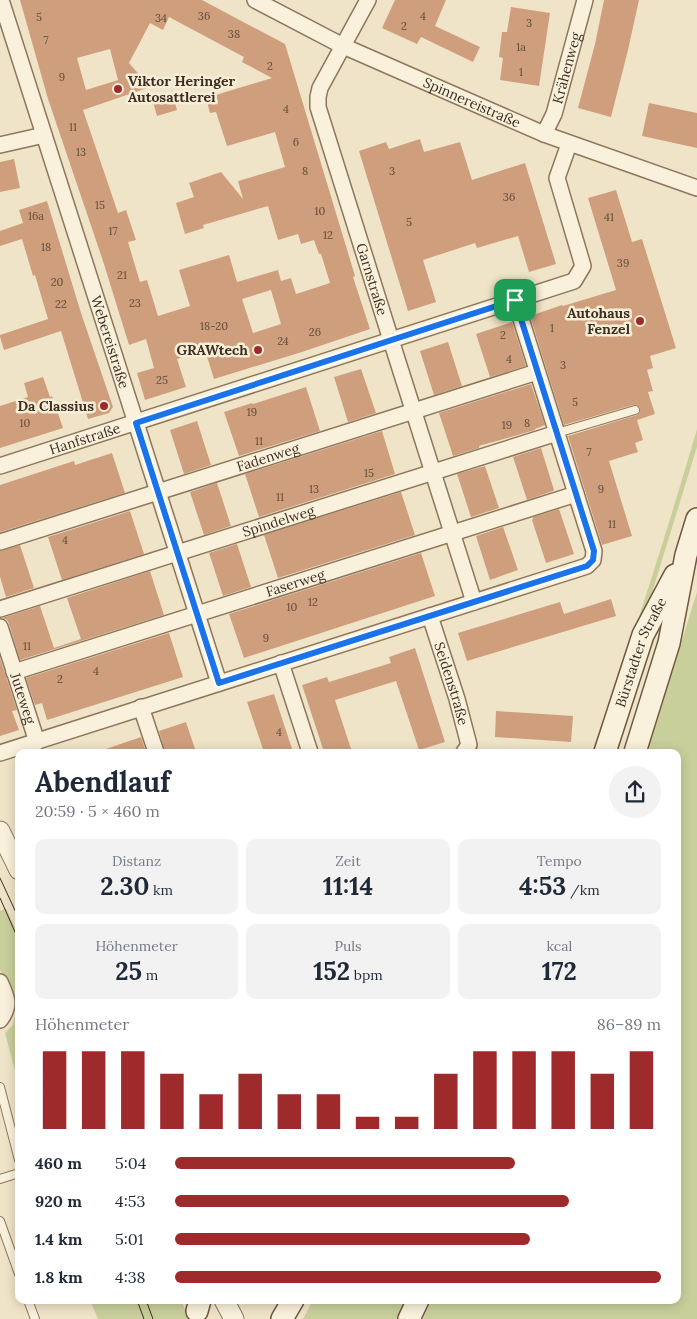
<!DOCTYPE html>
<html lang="de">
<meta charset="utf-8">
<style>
body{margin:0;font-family:Lora,serif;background:#f2f2f3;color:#1f2937;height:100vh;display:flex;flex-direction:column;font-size:19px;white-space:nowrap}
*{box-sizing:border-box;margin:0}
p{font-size:16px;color:#747a83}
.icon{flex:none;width:28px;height:28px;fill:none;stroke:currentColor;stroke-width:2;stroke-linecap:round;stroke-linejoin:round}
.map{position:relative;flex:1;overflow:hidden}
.details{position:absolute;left:15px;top:749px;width:666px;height:555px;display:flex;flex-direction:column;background:#fff;border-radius:10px;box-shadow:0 2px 12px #0003}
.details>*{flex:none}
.pin{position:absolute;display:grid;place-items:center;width:42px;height:42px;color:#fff;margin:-21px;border-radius:10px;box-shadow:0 2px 8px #0006}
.round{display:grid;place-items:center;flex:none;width:52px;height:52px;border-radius:26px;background:#f2f2f3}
.headline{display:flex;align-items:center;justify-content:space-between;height:85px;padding:0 20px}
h1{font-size:28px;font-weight:700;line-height:38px}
.stats{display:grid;grid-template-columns:repeat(3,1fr);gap:8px;height:85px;padding:5px 20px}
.stats div{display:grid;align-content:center;border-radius:10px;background:#f2f2f3;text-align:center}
.stats b{font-size:25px;font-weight:700}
.stats small{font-size:14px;font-weight:400}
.stats p{font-size:14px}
.chart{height:140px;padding:10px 20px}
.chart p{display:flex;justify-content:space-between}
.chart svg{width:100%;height:90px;margin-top:5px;stroke:#9e2a2b;stroke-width:6}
ul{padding:0 20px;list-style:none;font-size:16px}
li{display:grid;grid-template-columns:80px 60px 1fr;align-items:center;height:38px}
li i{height:12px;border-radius:6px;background:#9e2a2b}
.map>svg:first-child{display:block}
.green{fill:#c9cf9b}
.building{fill:#cf9f7d;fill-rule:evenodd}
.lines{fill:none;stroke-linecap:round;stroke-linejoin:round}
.service-casing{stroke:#8d765c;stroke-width:10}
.minor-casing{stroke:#8d765c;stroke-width:18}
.tertiary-casing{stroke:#8d765c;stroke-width:21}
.secondary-casing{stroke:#6f573f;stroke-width:24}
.service{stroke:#faf1dc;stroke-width:8}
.minor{stroke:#faf1dc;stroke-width:15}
.tertiary{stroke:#faf1dc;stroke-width:19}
.secondary{stroke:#faf1dc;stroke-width:21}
.tram{stroke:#3d2e20;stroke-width:1}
.route-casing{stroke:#fff;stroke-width:10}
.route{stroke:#1a73e8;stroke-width:6}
.poi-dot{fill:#9e2a2b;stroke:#f7eed8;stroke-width:2}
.labels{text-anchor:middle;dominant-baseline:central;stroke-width:5;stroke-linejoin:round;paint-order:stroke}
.number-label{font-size:11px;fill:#624a37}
.street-label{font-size:14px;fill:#3d2e20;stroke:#f7eed8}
.poi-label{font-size:14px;font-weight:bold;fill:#3d2e20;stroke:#f7eed8;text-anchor:end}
</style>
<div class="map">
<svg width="697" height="1319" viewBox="0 0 697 1319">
<rect width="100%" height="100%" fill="#f0e4c8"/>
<!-- green -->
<path class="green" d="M697 429V447L612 722 600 752H592C631 646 665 538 697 429Z
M697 592V1319H423L432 1300H678V752H647Z
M6 908 19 936V1086L5 1033 13 1025 17 1004 0 970V911Z
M90 1300H181L189 1319H98Z
M313 1300H408L398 1319H303Z"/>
<!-- building -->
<path class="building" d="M20 0H202L285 44 355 276 353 277 370 329 302 352 214 379 205 350 177 359 186 387 145 400 137 373 154 368 146 339 129 345 103 261 48 99ZM169 17 244 57 242 62 272 78 206 98 210 113 216 112 227 146 275 132 285 167 238 181 243 199 221 172 189 183 194 197 176 203 185 234 204 228 203 225 268 206 278 240 298 234 301 244 314 240 319 254H321L330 283 296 294 291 278 281 281 278 270 237 282 229 255 179 270 190 306 158 316 147 280 140 282 128 242 136 240 126 210 118 213 83 110 150 87 129 63 150 23 163 30ZM110 49 118 80 86 90 77 58ZM271 290 281 324 253 333 242 299Z
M395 0H446L435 26 480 47 473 62 421 37 417 44 382 28Z
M604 0H639L628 50 611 117 578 108 595 44Z
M511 7 550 13 539 86 500 80 503 58 499 57 502 32H507Z
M172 93 177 110 157 116 152 99Z
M649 103 697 113V148L642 136Z
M420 139 424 152 460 142 472 180 525 163 556 264 529 272 518 236 477 248 475 243 423 260 436 302 408 311 359 151 386 142 389 149Z
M14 159 20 188 0 192V162Z
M616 190 632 242 642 239 676 348 650 356 653 368 647 370 653 391 648 392 655 414 637 420 643 440 635 443 638 452 609 461 632 536 602 545 568 436 637 415 640 412V408L637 405H633L564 425 530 316 562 305 563 306 616 290 588 198Z
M47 201 81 313 113 407 109 413 88 419 61 331 4 350 0 337V335L48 319 35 275 33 276 22 239 0 246V231L23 223 19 210Z
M512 322 526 366 490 377 476 334Z
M448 342 462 386 434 395 420 351Z
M361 369 376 413 348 422 334 377Z
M43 377 50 397 52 396 63 428 0 448V406L28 397 24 383Z
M531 384 545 425 535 429V430L479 446V448L453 456 439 413Z
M306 387 320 431 239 456 224 412 252 403 253 404Z
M197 421 211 465 184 474 170 430Z
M382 431 395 474 259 517 245 474Z
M541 448 554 490 553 491 527 500 513 457Z
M112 453 125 493 0 532V485L74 461 75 465Z
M485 466 499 508 471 517 457 474Z
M217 483 231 526 204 535 190 492Z
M401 492 415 535 278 578 264 535Z
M559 509 574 554 546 563 532 520 533 519V517Z
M130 511 144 554 62 580 48 537Z
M503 527 518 570 490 580 476 536Z
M237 544 251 587 223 596 209 553Z
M20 545 34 588 6 597 0 577V551Z
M421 553 435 596 244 658 229 614Z
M150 571 164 615 20 660 9 624 7 620 2 618 40 606 54 648 81 639 67 598Z
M611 599 616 616 467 661 458 633 560 602 564 614Z
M169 633 183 677 47 720 42 703 35 705 26 678Z
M415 648 445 742 419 750 396 681 335 700 352 752H324L302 685 327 677 329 682 391 663 389 657Z
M0 658 17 710 12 711 19 730 0 736Z
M274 694 293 752H264L247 702Z
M496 711 573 716 571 742 495 737Z
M186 722 196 752H165L159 731Z
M141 737 146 752H104L103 750Z"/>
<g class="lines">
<defs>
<path id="service" d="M557 433 635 410
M0 1087 19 1160
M0 1179 19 1173
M0 1221 19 1274
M28 1300 35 1319"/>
<g id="minor">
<path id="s1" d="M1 0 219 683"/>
<path id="s2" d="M255 0 343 46 544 134 697 188"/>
<path id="s3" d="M368 0 320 88 318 97V107L391 340 474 602"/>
<path id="s4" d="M544 134 554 114 585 0"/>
<path d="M0 145 44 135"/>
<path id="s5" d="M0 466 574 281 583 266 557 178 569 144"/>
<path id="s6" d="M0 542 537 372"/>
<path id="s7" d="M0 609 557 433"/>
<path id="s8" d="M430 616 457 699 469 745 464 752"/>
<path id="s9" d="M0 627 37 742"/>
<path d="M281 663 310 752"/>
<path id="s10" d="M14 672 576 494"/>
<path d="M141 707 156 752"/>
<path d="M0 753 587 566 593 560 594 551 515 300"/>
<path d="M0 982C7 997 11 1006 0 1020"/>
</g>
<path id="tertiary" d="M0 831 19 870
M224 1300 234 1319"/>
<g id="secondary">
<path id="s11" d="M605 752 643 635 675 575"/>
<path d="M635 752 669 643 686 555 697 519"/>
<path d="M197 1311 200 1300"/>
<path d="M282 1319 293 1300"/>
<path d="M409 1319 418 1300"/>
</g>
</defs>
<!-- service casing -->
<use href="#service" class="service-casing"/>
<!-- minor casing -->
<use href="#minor" class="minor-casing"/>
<!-- tertiary casing -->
<use href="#tertiary" class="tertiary-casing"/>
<!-- secondary casing -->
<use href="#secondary" class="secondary-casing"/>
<!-- service -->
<use href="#service" class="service"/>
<!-- minor -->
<use href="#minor" class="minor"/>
<!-- tertiary -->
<use href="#tertiary" class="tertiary"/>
<!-- secondary -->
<use href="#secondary" class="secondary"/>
<!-- tram -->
<path class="tram" d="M0 878 19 919
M0 898 19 941
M137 1300 144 1319
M146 1300 153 1319"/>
</g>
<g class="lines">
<defs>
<path id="route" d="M515 300 594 551 593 560 587 566 219 683 136 423Z"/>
</defs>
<!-- route casing -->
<use href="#route" class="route-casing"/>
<!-- route -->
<use href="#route" class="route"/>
</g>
<!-- markers -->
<g class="poi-dot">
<circle cx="118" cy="89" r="5"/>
<circle cx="640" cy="321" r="5"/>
<circle cx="258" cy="350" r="5"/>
<circle cx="104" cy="406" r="5"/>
</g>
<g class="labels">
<!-- number labels -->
<g class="number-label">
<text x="204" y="16">36</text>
<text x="423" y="16">4</text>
<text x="39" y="17">5</text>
<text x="161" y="18">34</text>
<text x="529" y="23">3</text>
<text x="404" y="26">2</text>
<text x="234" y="34">38</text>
<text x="46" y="40">7</text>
<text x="521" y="47">1a</text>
<text x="270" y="66">2</text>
<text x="521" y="72">1</text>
<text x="62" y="77">9</text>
<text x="286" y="109">4</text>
<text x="73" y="127">11</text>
<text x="296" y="142">6</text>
<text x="81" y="152">13</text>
<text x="305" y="171">8</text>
<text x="392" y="171">3</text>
<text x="509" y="197">36</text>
<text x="100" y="205">15</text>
<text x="320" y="211">10</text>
<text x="36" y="216">16a</text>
<text x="609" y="217">41</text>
<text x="409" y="222">5</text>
<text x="113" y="231">17</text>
<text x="328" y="235">12</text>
<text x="46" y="247">18</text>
<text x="623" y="263">39</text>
<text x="122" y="275">21</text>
<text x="57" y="282">20</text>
<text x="135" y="303">23</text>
<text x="61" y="304">22</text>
<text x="214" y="326">18-20</text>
<text x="552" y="328">1</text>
<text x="315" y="332">26</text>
<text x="503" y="335">2</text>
<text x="283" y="341">24</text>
<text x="509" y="359">4</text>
<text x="563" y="365">3</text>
<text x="162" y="380">25</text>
<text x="575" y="402">5</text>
<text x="252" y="412">19</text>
<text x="25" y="423">10</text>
<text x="527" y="423">8</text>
<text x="507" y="425">19</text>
<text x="259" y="441">11</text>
<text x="589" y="452">7</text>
<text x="369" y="473">15</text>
<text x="314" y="489">13</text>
<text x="601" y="489">9</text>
<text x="280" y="497">11</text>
<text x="612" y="524">11</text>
<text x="65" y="540">4</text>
<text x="313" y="602">12</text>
<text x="292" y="607">10</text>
<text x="266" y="638">9</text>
<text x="27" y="646">11</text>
<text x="96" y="671">4</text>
<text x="60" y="679">2</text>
<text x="279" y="732">4</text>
</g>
<!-- street labels -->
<g class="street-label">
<text stroke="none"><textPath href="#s4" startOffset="70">Krähenweg</textPath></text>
<text stroke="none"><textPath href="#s2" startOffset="240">Spinnereistraße</textPath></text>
<text stroke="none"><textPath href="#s3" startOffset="300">Garnstraße</textPath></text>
<text stroke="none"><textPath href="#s1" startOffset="359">Webereistraße</textPath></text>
<text stroke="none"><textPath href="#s5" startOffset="89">Hanfstraße</textPath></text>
<text stroke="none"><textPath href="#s6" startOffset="281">Fadenweg</textPath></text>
<text stroke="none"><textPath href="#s7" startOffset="292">Spindelweg</textPath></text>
<text stroke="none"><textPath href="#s10" startOffset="295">Faserweg</textPath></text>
<text stroke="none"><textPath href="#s11" startOffset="106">Bürstadter Straße</textPath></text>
<text stroke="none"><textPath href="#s8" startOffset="71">Seidenstraße</textPath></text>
<text stroke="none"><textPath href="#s9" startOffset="75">Juteweg</textPath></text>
</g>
<!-- poi labels -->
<g class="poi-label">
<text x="128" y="81" text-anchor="start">Viktor Heringer<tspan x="128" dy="16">Autosattlerei</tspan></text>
<text x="630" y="313">Autohaus<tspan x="630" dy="16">Fenzel</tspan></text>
<text x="248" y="350">GRAWtech</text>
<text x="94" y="406">Da Classius</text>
</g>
</g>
</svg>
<div class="pin" style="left:515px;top:300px;background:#1e9e55"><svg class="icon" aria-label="arrive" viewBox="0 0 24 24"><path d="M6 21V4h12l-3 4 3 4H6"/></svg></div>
<section class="details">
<div class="headline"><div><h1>Abendlauf</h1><p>20:59 · 5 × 460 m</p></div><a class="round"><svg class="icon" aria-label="share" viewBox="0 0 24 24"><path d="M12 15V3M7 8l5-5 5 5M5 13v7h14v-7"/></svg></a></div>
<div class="stats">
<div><p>Distanz</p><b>2.30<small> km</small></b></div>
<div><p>Zeit</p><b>11:14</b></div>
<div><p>Tempo</p><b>4:53<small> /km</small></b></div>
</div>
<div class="stats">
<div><p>Höhenmeter</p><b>25<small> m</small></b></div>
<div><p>Puls</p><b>152<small> bpm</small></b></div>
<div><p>kcal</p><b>172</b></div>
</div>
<div class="chart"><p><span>Höhenmeter</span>86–89 m</p>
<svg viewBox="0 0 160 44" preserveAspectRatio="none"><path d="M5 44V6M15 44V6M25 44V6M35 44V17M45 44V27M55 44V17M65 44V27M75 44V27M85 44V38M95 44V38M105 44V17M115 44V6M125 44V6M135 44V6M145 44V17M155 44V6"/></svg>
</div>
<ul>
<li><b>460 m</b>5:04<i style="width:70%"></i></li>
<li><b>920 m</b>4:53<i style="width:81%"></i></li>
<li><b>1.4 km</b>5:01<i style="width:73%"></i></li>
<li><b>1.8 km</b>4:38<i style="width:100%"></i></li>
</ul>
</section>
</div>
